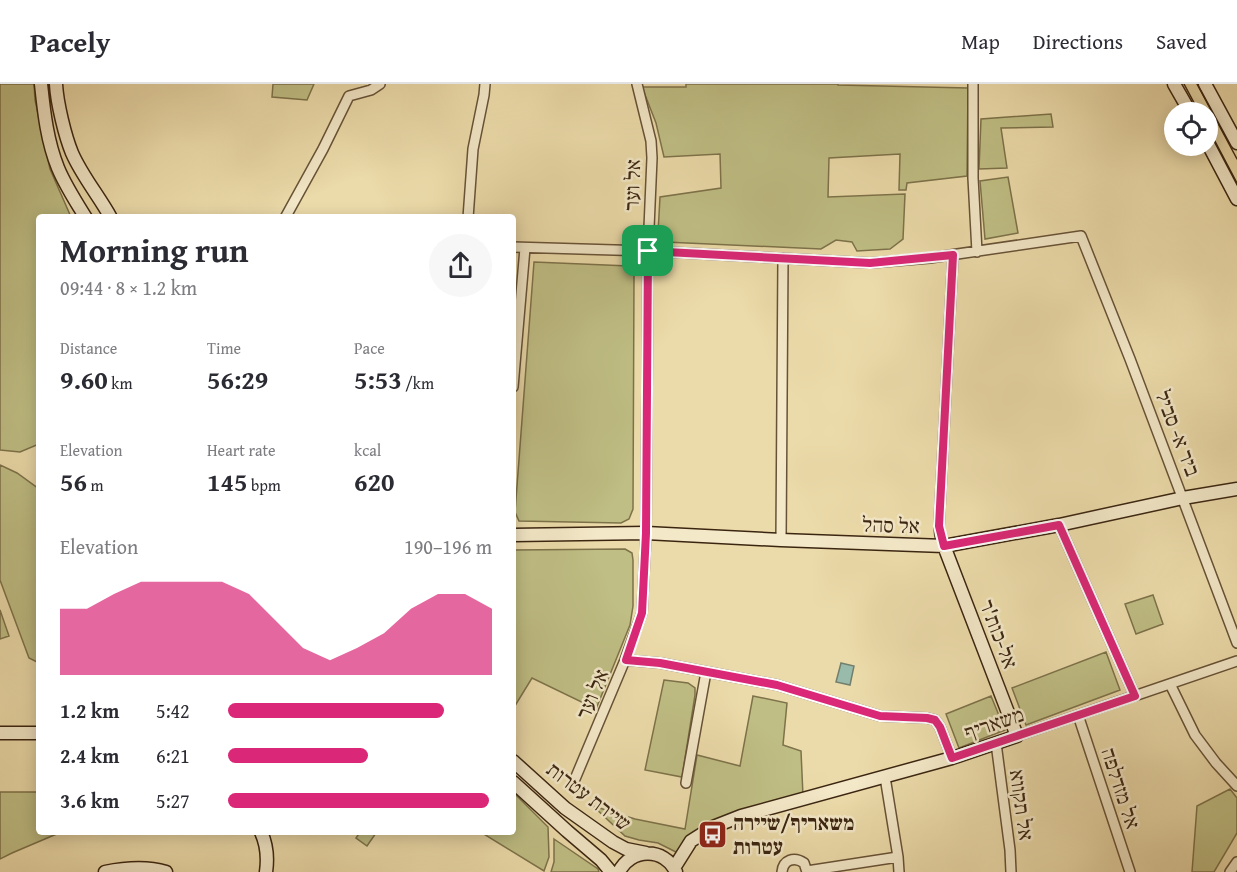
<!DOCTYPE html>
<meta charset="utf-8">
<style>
body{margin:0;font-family:"Gentium Book Plus","Frank Ruhl Libre",serif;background:#f7f7f7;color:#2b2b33;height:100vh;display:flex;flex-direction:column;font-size:22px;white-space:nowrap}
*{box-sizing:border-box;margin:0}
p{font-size:20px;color:#7c7c81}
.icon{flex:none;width:33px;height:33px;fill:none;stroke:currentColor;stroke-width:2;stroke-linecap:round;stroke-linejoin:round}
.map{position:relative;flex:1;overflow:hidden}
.sheet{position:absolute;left:36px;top:130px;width:480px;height:621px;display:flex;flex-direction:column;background:#fff;border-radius:6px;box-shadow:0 3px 15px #0003}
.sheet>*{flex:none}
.controls{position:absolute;left:1164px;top:18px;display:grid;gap:12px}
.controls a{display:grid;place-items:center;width:54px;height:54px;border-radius:50%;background:#fff;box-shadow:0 3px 15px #0003;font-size:30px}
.pin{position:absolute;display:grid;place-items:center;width:51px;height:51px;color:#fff;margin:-26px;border-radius:12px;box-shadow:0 3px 9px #0006}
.round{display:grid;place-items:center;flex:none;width:63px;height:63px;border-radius:32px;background:#f7f7f7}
.headline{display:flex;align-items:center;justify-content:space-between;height:102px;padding:0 24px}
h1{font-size:33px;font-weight:700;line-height:45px}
.metrics{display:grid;grid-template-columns:repeat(3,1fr);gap:9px;height:102px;padding:6px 24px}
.metrics div{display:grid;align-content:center}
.metrics b{font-size:26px;font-weight:700}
.metrics small{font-size:16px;font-weight:400}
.metrics p{font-size:16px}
.chart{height:168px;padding:12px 24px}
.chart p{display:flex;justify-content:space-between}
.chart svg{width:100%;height:108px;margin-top:6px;fill:#db2777;opacity:.7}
ul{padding:0 24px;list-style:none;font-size:20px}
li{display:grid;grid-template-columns:96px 72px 1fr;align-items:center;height:45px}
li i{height:15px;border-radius:8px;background:#db2777}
header{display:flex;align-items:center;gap:36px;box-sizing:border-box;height:84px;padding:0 30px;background:#fff;border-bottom:2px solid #e1e1e2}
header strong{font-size:28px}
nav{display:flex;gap:33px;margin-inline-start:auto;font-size:21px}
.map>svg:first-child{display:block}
.green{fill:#bfbe84;stroke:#7d724a;stroke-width:1.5}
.water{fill:#99bbab;stroke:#737f6d;stroke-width:1.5}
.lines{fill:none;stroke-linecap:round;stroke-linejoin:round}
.street-casing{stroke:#675237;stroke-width:12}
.secondary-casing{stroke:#3b2511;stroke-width:15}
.street{stroke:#f3e8c8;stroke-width:9}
.secondary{stroke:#f3e8c8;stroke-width:12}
.tram{stroke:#3b2511;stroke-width:1.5}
.route-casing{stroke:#fff;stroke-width:12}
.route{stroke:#db2777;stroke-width:8}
.labels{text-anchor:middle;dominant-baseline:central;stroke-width:5;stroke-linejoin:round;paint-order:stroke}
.street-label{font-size:21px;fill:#3b2511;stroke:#f3e8c8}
.poi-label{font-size:21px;font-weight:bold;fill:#3b2511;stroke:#f3e8c8;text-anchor:start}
</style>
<header>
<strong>Pacely</strong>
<nav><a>Map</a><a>Directions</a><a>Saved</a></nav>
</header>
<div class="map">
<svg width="1237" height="788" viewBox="0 0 1237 788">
<rect width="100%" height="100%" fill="#ecdbaa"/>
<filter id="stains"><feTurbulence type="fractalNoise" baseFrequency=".00333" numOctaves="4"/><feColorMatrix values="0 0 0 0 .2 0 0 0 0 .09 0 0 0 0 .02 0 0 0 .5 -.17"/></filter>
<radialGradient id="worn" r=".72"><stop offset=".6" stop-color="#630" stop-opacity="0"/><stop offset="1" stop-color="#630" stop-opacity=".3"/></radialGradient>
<!-- green -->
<path class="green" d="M0 0H34L35 16 50 85 71 133 39 134V360L20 368 0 366Z
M273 0H314L307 16 272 13Z
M686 0H838V1L968 4 967 92 907 99 906 106H899L900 70 829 74 828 113 905 110 903 155 890 165 857 167 852 158 836 156 821 165 665 158 658 149 660 113 721 104 720 70 664 73 656 39 642 3H686Z
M1051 30 1053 43 1001 44 1007 84 979 85 981 35Z
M1008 93 1018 149 985 155 980 97Z
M534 178 629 182 634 192 633 425 629 435 621 439 519 437 515 428Z
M0 381 17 389 39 405V579L29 574 0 496Z
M625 465 632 469 633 476V522L630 541 596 625 532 594 513 625V466Z
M1153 511 1163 540 1136 550 1125 520Z
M0 526 9 552 0 555Z
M1106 568 1120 606 1026 641 1012 604Z
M664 596 688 599 695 604V611L682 693 645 686Z
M753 612 787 619 783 661 801 667 803 712 708 743 676 768 658 759 639 756 625 752 593 722 635 735 685 745 697 671 740 682Z
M991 612 1005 646 959 664 946 630Z
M1230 705 1237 714V749L1214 788H1192L1197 722Z
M0 708H39V748L59 749 12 769 0 775Z
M513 708 548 743 549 773 544 787 482 749 513 748Z
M360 748H376V749L367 762 356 754Z
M554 755 598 785 599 788H551L554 778Z"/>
<!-- water -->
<path class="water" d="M841 579 854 582 850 601 836 598Z"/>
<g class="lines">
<defs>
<path id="street" d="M973 0V94L977 168
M285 134 323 65 349 12 371 6 380 0
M468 134 473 65 484 11 485 0
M513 163 648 167 870 179 930 174 1081 152 1130 275 1237 559
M513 303 525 164
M1059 441 1135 612
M781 456 783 174
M944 462 940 452 939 442 953 171
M625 576 660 579 777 601 880 632 927 634 935 636 940 643 952 674
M1170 600 1195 651 1216 679 1237 702
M1078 631 1130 788
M1017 652 1237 577
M996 659 1010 766 1011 788
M885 693 898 773 899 788
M575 695 625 576 642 529 646 449 648 167 652 74 651 57 637 0
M686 699 706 588
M807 787 898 773
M782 788C783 776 794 772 804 779L807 788
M1230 788 1237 778"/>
<path id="secondary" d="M41 0C44 28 47 57 58 84 65 101 76 118 86 134
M56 0C57 19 65 52 72 69 82 92 99 112 111 134
M1174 0 1190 28
M1205 0 1237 59
M1208 60 1237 115
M513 451 646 449 781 456 944 462 1059 441 1183 414 1237 405
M0 649H39
M513 677 565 724 613 758 626 765 646 769
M513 698 567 747 601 776 611 788
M261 748C267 761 268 774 266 788
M674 784 691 757 713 743 741 732 952 674 1017 652 944 462
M105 788C125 784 146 782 166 788
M619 788C630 764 665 763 676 788"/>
</defs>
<!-- street casing -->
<use href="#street" class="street-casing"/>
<!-- secondary casing -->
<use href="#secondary" class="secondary-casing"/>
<!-- street -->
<use href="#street" class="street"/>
<!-- secondary -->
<use href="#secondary" class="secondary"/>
<!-- tram -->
<path class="tram" d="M1184 0 1199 28
M1197 0 1237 75
M1208 44 1237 99"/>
</g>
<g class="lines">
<defs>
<path id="route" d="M648 167 870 179 953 171 939 442 944 462 1059 441 1135 612 952 674 940 643 935 636 927 634 880 632 777 601 660 579 626 576 642 529 646 449Z"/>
</defs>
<!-- route casing -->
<use href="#route" class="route-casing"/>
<!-- route -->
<use href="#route" class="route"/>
</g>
<!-- icons -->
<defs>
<symbol id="bus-square" viewBox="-11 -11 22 22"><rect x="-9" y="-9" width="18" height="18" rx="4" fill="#8f2418" stroke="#f3e8c8"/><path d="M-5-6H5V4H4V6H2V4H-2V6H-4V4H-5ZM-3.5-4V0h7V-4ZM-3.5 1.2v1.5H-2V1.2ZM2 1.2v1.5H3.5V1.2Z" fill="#fff"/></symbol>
</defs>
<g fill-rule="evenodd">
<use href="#bus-square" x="696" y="734" width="33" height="33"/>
</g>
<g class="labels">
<!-- street labels -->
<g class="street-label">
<text transform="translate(632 101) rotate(-88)">אל וער</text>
<text transform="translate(1178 349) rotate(69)">ביר א- סביל</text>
<text transform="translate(891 441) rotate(2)">אל סהל</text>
<text transform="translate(999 550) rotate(69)">אל-כות'ר</text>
<text transform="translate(592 610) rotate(-67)">אל וער</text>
<text transform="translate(994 639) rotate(-19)">משאריף</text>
<text transform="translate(1121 704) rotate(72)">אל מזדלפה</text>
<text transform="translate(589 712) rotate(37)">שיירת עטרות</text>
<text transform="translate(1022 721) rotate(82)">אל תקווא</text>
</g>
<!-- poi labels -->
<g class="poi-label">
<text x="733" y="738">משאריף/שיירה<tspan x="733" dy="24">עטרות</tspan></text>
</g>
</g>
<rect width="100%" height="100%" filter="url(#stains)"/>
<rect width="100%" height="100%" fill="url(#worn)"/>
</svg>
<div class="controls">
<a><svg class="icon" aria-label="locate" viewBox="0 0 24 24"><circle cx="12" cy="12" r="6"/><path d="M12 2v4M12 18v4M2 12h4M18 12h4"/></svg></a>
</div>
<div class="pin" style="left:648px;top:167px;background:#1e9e55"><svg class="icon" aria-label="arrive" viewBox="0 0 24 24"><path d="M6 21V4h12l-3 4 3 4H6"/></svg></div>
<section class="sheet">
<div class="headline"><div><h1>Morning run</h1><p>09:44 · 8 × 1.2 km</p></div><a class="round"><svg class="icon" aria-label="share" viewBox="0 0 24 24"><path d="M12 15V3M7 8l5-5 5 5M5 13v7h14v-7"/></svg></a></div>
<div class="metrics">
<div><p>Distance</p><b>9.60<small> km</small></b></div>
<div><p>Time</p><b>56:29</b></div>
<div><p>Pace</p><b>5:53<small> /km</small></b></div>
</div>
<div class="metrics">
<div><p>Elevation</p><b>56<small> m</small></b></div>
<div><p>Heart rate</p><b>145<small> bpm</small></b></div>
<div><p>kcal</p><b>620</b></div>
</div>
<div class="chart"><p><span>Elevation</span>190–196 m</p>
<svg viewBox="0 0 160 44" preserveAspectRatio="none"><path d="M0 44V17L10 17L20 11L30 6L40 6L50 6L60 6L70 11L80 22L90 33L100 38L110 33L120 27L130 17L140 11L150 11L160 17V44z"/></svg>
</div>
<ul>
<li><b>1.2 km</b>5:42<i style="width:82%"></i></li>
<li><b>2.4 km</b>6:21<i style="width:53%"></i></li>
<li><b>3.6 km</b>5:27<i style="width:99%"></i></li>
</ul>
</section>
</div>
